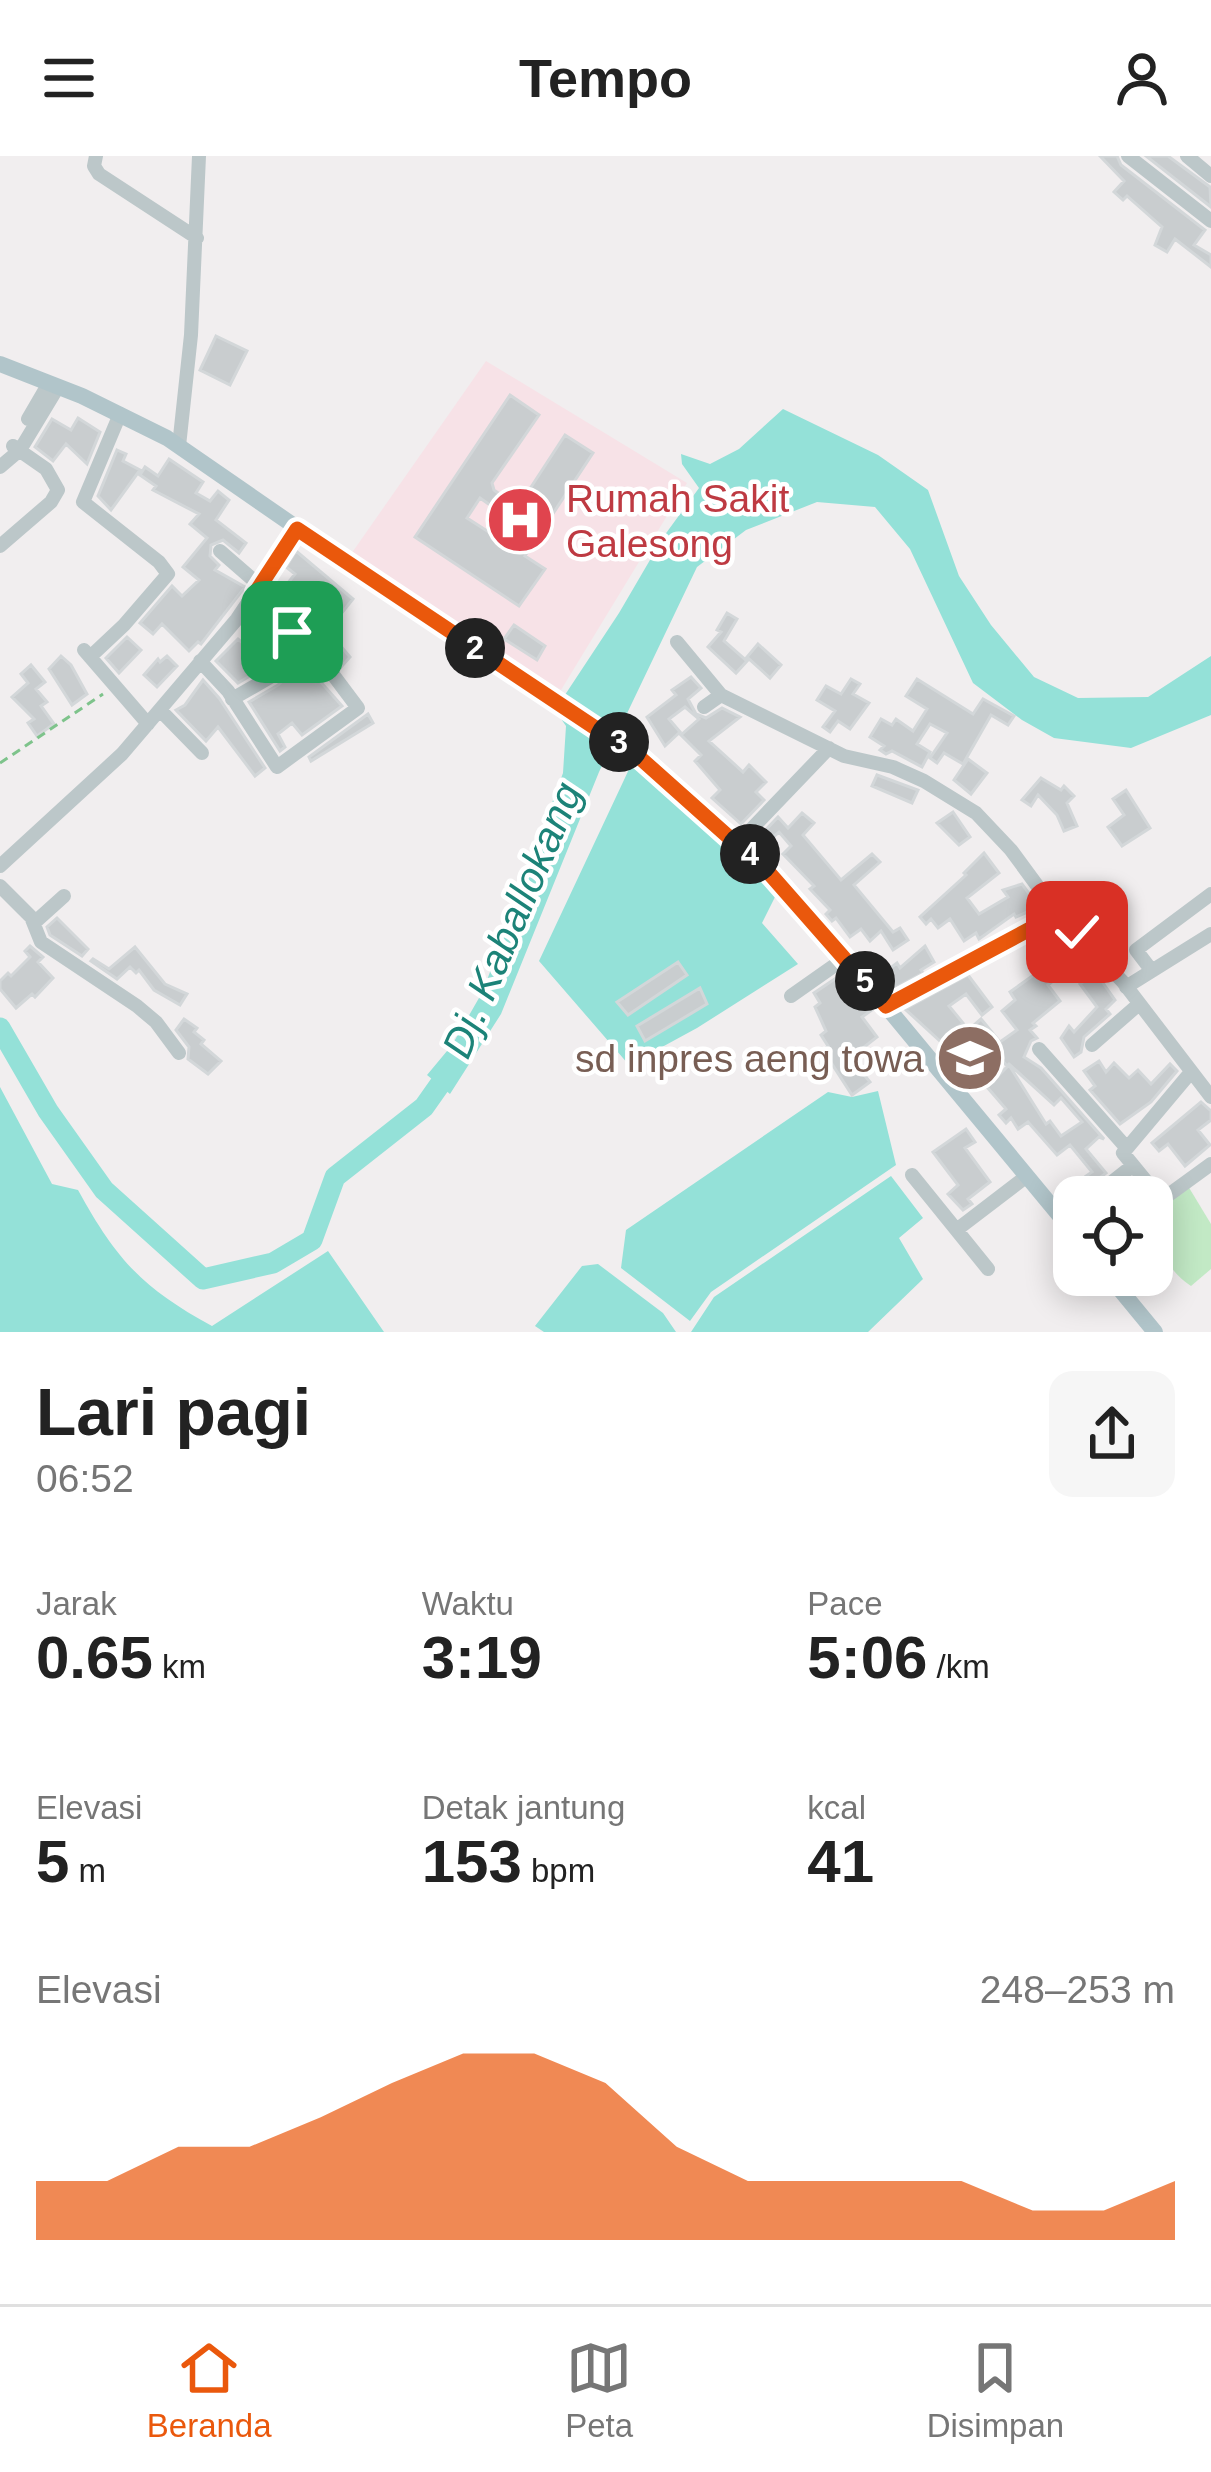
<!DOCTYPE html>
<html lang="id">
<meta charset="utf-8">
<style>
body{margin:0;font-family:Arial,sans-serif;background:#f6f6f6;color:#222;height:100vh;display:flex;flex-direction:column;font-size:45px;white-space:nowrap}
*{box-sizing:border-box;margin:0}
p{font-size:39px;color:#767676}
.icon{flex:none;width:66px;height:66px;fill:none;stroke:currentColor;stroke-width:2;stroke-linecap:round;stroke-linejoin:round}
.map{position:relative;height:1176px;overflow:hidden}
.side{display:flex;flex-direction:column;background:#fff;flex:1}
.side>*{flex:none}
.tools{position:absolute;left:1053px;top:1020px;display:grid;gap:24px}
.tools a{display:grid;place-items:center;width:120px;height:120px;border-radius:24px;background:#fff;box-shadow:0 6px 30px #0003;font-size:60px}
.pin{position:absolute;display:grid;place-items:center;width:102px;height:102px;color:#fff;margin:-51px;border-radius:24px;box-shadow:0 6px 18px #0006}
.km{position:absolute;width:60px;height:60px;margin:-30px;border-radius:50%;background:#222;color:#fff;font-size:33px;line-height:60px;text-align:center}
.round{display:grid;place-items:center;flex:none;width:126px;height:126px;border-radius:24px;background:#f6f6f6}
.head{display:flex;align-items:center;justify-content:space-between;height:204px;padding:0 36px}
h1{font-size:66px;font-weight:700;line-height:90px}
.stats{display:grid;grid-template-columns:repeat(3,1fr);gap:18px;height:204px;padding:12px 36px}
.stats div{display:grid;align-content:center}
.stats b{font-size:60px;font-weight:700}
.stats small{font-size:33px;font-weight:400}
.stats p{font-size:33px}
.chart{height:336px;padding:24px 36px}
.chart p{display:flex;justify-content:space-between}
.chart svg{width:100%;height:216px;margin-top:12px;fill:#ea580c;opacity:.7}
header{display:flex;justify-content:space-between;align-items:center;height:156px;padding:0 36px;background:#fff;font-size:54px;font-weight:700}
.menu{display:flex;justify-content:space-around;align-items:center;height:168px;border-top:3px solid #e0e0e0;background:#fff;font-size:33px;color:#767676}
.menu a{display:grid;justify-items:center;gap:6px}
.menu .current{color:#ea580c}
.map>svg:first-child{display:block}
.education{fill:#e1e0e0}
.medical{fill:#f7e2e7}
.green{fill:#c2e9c5}
.water{fill:#94e1d8}
.lines{fill:none;stroke-linecap:round;stroke-linejoin:round}
.river{stroke:#94e1d8;stroke-width:21}
.building{fill:#c9cdcf;stroke:#d3d7d9;stroke-width:3;fill-rule:evenodd}
.path{stroke:#7ec38b;stroke-width:3;stroke-dasharray:9 6;stroke-linecap:butt}
.minor{stroke:#bcc7c9;stroke-width:14}
.major{stroke:#b1c5ca;stroke-width:16}
.route-casing{stroke:#fff;stroke-width:24}
.route{stroke:#ea580c;stroke-width:15}
.labels{text-anchor:middle;dominant-baseline:central;stroke-width:9;stroke-linejoin:round;paint-order:stroke}
.health-label{font-size:39px;fill:#be3a42;stroke:#fff;text-anchor:start}
.education-label{font-size:39px;fill:#785e54;stroke:#fff;text-anchor:end}
.water-label{font-size:42px;font-style:italic;fill:#1c8378;stroke:#fff}
</style>
<header><svg class="icon" aria-label="menu" viewBox="0 0 24 24"><path d="M4 6h16M4 12h16M4 18h16"/></svg>Tempo<svg class="icon" aria-label="person" viewBox="0 0 24 24"><circle cx="12" cy="8" r="4"/><path d="M4 21q1-7 8-7t8 7"/></svg></header>
<div class="map">
<svg width="1211" height="1176" viewBox="0 0 1211 1176">
<rect width="100%" height="100%" fill="#f1eeef"/>
<!-- education -->
<path class="education" d="M969 868 1002 912 971 936 938 892Z"/>
<!-- medical -->
<path class="medical" d="M486 205 687 327 561 534 349 401Z"/>
<!-- green -->
<path class="green" d="M1188 1030 1211 1068V1113L1191 1130C1166 1114 1152 1083 1152 1053Z"/>
<!-- water -->
<path class="water" d="M783 253 878 299 928 334 959 420 991 469 1034 521 1078 542 1148 541 1211 500V559L1131 592 1054 582 1022 564 973 527 910 393 875 351 817 346 746 374 697 411 599 616 501 858 450 938 427 919 452 889 483 835 563 617 566 570 555 554 619 457 664 380 699 332 682 308 681 298 710 308 739 293Z
M631 609 695 660 776 739 762 767 798 808 697 872 629 909 539 805Z
M0 931 52 1028 78 1034C116 1103 142 1132 212 1170L328 1095 384 1176H0Z
M878 935 896 1009 711 1136 690 1165 621 1112 626 1074 828 936 852 941Z
M891 1020 923 1062 899 1082 923 1123 868 1176H691L714 1141Z
M598 1108 663 1157 676 1176H544L535 1170 582 1110Z"/>
<g class="lines">
<!-- river -->
<path class="river" d="M0 872 48 955 104 1034 203 1123 273 1107 312 1084 335 1021 424 951 455 907"/>
</g>
<!-- building -->
<path class="building" d="M1100 0H1117L1121 9 1205 74 1194 89 1211 99V111L1175 83 1167 96 1155 89 1162 71 1127 40 1123 44 1114 36 1124 25Z
M1146 0H1168L1210 31 1211 51Z
M216 180 247 195 230 229 200 214Z
M510 239 539 259 492 327 494 334 518 351 565 279 593 297 525 400 545 413 519 450 415 381ZM480 342 510 363 498 382 467 362Z
M78 262 100 276 87 308 66 288 53 305 35 291 52 263 71 274Z
M117 294 126 298 123 305 140 314 111 354 98 340Z
M169 303 203 326 196 337 210 345 218 335 229 344 216 364 246 387 239 397 223 384 211 389 210 400 219 409 215 414 245 431 201 488 198 486 189 495 162 468 153 478 140 467 172 430 182 440 199 424 183 411 207 382 190 368 199 358 153 334 156 330 140 319 145 311 158 320Z
M296 395 353 443 341 458 313 437 299 455 334 482 350 501 341 511 305 478 273 439 277 441 295 418 286 411Z
M727 457 737 463 724 485 747 505 736 517 708 491 721 476 717 474Z
M514 469 545 490 537 504 504 483Z
M260 470 287 491 265 511 238 527 216 505 238 483 245 489Z
M127 481 141 494 119 517 106 502Z
M758 488 781 509 770 522 747 501Z
M61 500 71 509 87 538 72 549 49 513Z
M167 500 177 510 157 531 144 519 158 503 160 506Z
M303 506 342 550 302 579 292 567 278 578 285 591 280 595 249 546 278 529Z
M31 509 45 526 36 533 47 546 41 550 54 568 37 580 28 567 34 563 12 541 28 527 21 518Z
M691 521 701 532 688 543 696 558 706 562 722 552 740 561 709 585 743 616 749 609 766 626 756 636 764 644 741 668 712 642 720 634 695 605 701 599 681 579 699 563 685 551 669 563 680 576 665 590 647 561 676 539 672 534Z
M851 523 860 528 853 538 869 547 850 573 838 565 830 576 823 571 835 555 817 544 826 530 841 538Z
M917 523 973 558 983 543 1014 560 1008 569 991 559 963 608 944 597 937 607 930 602 947 577 930 568 917 588 930 596 922 611 892 595 886 598 880 594 884 590 870 581 881 563 892 569 896 563 913 575 927 553 906 540Z
M203 524 219 542 265 612 255 620 218 571 206 585 176 554 185 549Z
M368 558 373 567 311 605 309 601Z
M968 603 987 617 971 638 954 624Z
M877 619 918 634 912 647 872 630Z
M1041 622 1061 634 1064 630 1074 640 1067 647 1077 670 1064 675 1057 659 1038 639 1031 650 1022 644Z
M1126 634 1150 672 1122 690 1108 671 1124 659 1113 643Z
M953 656 970 681 959 689 937 667Z
M802 657 814 667 803 679 841 724 872 698 880 706 854 729 893 776 900 772 908 784 893 794 881 775 870 785 861 773 850 781 836 762 832 765 826 758 830 754 810 733 814 730 783 698 791 690 779 676 764 689 758 682 778 661 788 672Z
M984 697 999 717 967 742 979 758 1008 741 1003 734 1022 728 1039 751 1016 761 1014 758 979 783 976 777 964 785 950 763 938 772 931 763 926 768 920 761 966 719 964 717Z
M57 762 88 793 82 800 50 779 47 771Z
M1042 780 1057 800 1072 789 1083 800 1048 829 1060 845 1033 867 1036 870 1030 874 1037 882 1031 885 1024 901 1041 912 1104 983 1099 981 1086 993 1106 1017 1092 1028 1086 1020 1092 1016 1070 989 1057 999 1028 966 1018 973 1011 962 1006 967 999 959 1006 953 987 931 1009 909 1046 968 1050 965 1061 980 1082 966 1061 942 1054 949 1009 908 1007 910 973 870 981 863 1000 886 1017 874 1002 855 1015 844 1010 836 1049 808 1032 785Z
M30 790 43 801 38 806 53 822 35 841 32 838 16 852 0 833V825L8 817 11 820 30 801 25 795Z
M925 790 934 806 921 814 923 817 895 832 885 816 897 807 900 812Z
M135 791 165 828 187 838 180 849 154 834 139 814 136 817 130 811 117 823 91 805 93 803 109 813Z
M678 806 687 819 628 859 617 846Z
M1096 817 1115 844 1106 853 1110 858 1084 881 1081 896 1074 901 1061 882 1069 870 1074 876 1097 851 1080 828Z
M842 818 862 847 865 845 872 854 862 861 877 881 850 902 870 926 852 939 823 894 828 890 821 879 826 875 815 851 820 847 814 837Z
M968 819 992 851 982 859 966 838 949 850 963 867 941 886 905 853Z
M700 832 707 848 645 885 637 870Z
M184 863 197 872 194 876 204 884 201 888 221 905 208 918 188 903 189 891 176 874Z
M1099 905 1106 916 1114 907 1129 922 1138 914 1151 928 1170 908 1177 915 1151 946 1120 968 1090 934 1095 930 1084 915Z
M1201 946 1211 955V964L1198 974 1210 989 1185 1010 1168 988 1159 995 1152 987Z
M966 973 975 986 965 992 990 1026 968 1043 972 1048 963 1054 948 1038 958 1029 933 996Z"/>
<g class="lines">
<!-- path -->
<path class="path" d="M0 607 103 538"/>
<!-- minor -->
<path class="minor" d="M96 0 94 10 99 18 197 82
M1128 0 1211 65
M1187 0 1211 20
M28 263 49 227
M179 290 191 179 199 0
M0 311 20 294 58 231
M0 390 51 346 58 334 46 313 13 290
M220 395 259 429
M677 486 721 539
M84 494 148 568
M90 501 124 469 168 418 159 406 83 346 120 258
M200 505 228 535 277 611 358 552 334 520 302 489
M232 543 272 520 302 492 256 436
M704 551 721 539 844 600 893 611 924 625 976 657 1011 694 1058 758 1123 826 1211 941
M160 554 202 597
M738 687 829 592
M0 710 122 598 237 463 297 373
M0 730 31 761 41 786 137 850 156 866 179 897
M34 767 64 740
M1152 815 1136 794 1211 738
M1126 831 1211 778
M791 840 845 802
M886 850 1058 758
M1092 889 1139 848
M1039 893 1125 990
M1191 916 1123 997 1159 1041 1167 1040 1211 1008
M912 1019 988 1113
M1093 1041 1131 1011
M959 1072 1027 1020"/>
<!-- major -->
<path class="major" d="M0 208 82 240 167 282 394 439 627 591 680 635 770 718 823 774 1074 1077
M1108 1119 1155 1176"/>
</g>
<g class="lines">
<defs>
<path id="route" d="M292 476 256 436 297 373 639 601 770 718 886 850 1058 758 1077 776"/>
</defs>
<!-- route casing -->
<use href="#route" class="route-casing"/>
<!-- route -->
<use href="#route" class="route"/>
</g>
<!-- icons -->
<defs>
<symbol id="hospital-disc" viewBox="-11 -11 22 22"><circle r="9.5" fill="#e0444e" stroke="#fff"/><path d="M-5-5h3v3.5h4V-5h3V5h-3V1.5h-4V5h-3Z" fill="#fff"/></symbol>
<symbol id="school-disc" viewBox="-11 -11 22 22"><circle r="9.5" fill="#8d6e63" stroke="#fff"/><path d="M0-5L7-2L0 1L-7-2ZM-4 1L0 2.5L4 1V4Q0 6-4 4Z" fill="#fff"/></symbol>
</defs>
<g fill-rule="evenodd">
<use href="#hospital-disc" x="482" y="326" width="76" height="76"/>
<use href="#school-disc" x="932" y="864" width="76" height="76"/>
</g>
<g class="labels">
<!-- health labels -->
<g class="health-label">
<text x="566" y="342">Rumah Sakit<tspan x="566" dy="45">Galesong</tspan></text>
</g>
<!-- education labels -->
<g class="education-label">
<text x="924" y="902">sd inpres aeng towa</text>
</g>
<!-- water labels -->
<g class="water-label">
<text transform="translate(512 764) rotate(-67)">Dj. Kaballokang</text>
</g>
</g>
</svg>
<div class="tools">
<a><svg class="icon" aria-label="locate" viewBox="0 0 24 24"><circle cx="12" cy="12" r="6"/><path d="M12 2v4M12 18v4M2 12h4M18 12h4"/></svg></a>
</div>
<div class="pin" style="left:292px;top:476px;background:#1e9e55"><svg class="icon" aria-label="arrive" viewBox="0 0 24 24"><path d="M6 21V4h12l-3 4 3 4H6"/></svg></div>
<div class="pin" style="left:1077px;top:776px;background:#d93025"><svg class="icon" aria-label="check" viewBox="0 0 24 24"><path d="M5 12l5 5 9-10"/></svg></div>
<b class="km" style="left:475px;top:492px">2</b>
<b class="km" style="left:619px;top:586px">3</b>
<b class="km" style="left:750px;top:698px">4</b>
<b class="km" style="left:865px;top:825px">5</b>
</div>
<section class="side">
<div class="head"><div><h1>Lari pagi</h1><p>06:52</p></div><a class="round"><svg class="icon" aria-label="share" viewBox="0 0 24 24"><path d="M12 15V3M7 8l5-5 5 5M5 13v7h14v-7"/></svg></a></div>
<div class="stats">
<div><p>Jarak</p><b>0.65<small> km</small></b></div>
<div><p>Waktu</p><b>3:19</b></div>
<div><p>Pace</p><b>5:06<small> /km</small></b></div>
</div>
<div class="stats">
<div><p>Elevasi</p><b>5<small> m</small></b></div>
<div><p>Detak jantung</p><b>153<small> bpm</small></b></div>
<div><p>kcal</p><b>41</b></div>
</div>
<div class="chart"><p><span>Elevasi</span>248–253 m</p>
<svg viewBox="0 0 160 44" preserveAspectRatio="none"><path d="M0 44V32L10 32L20 25L30 25L40 19L50 12L60 6L70 6L80 12L90 25L100 32L110 32L120 32L130 32L140 38L150 38L160 32V44z"/></svg>
</div>
</section>
<nav class="menu">
<a class="current"><svg class="icon" aria-label="home" viewBox="0 0 24 24"><path d="M3 11l9-7 9 7M6 9v11h12V9"/></svg>Beranda</a>
<a><svg class="icon" aria-label="map" viewBox="0 0 24 24"><path d="M3 6l6-2 6 2 6-2v14l-6 2-6-2-6 2zM9 4v14M15 6v14"/></svg>Peta</a>
<a><svg class="icon" aria-label="saved" viewBox="0 0 24 24"><path d="M7 4h10v16l-5-4-5 4z"/></svg>Disimpan</a>
</nav>
